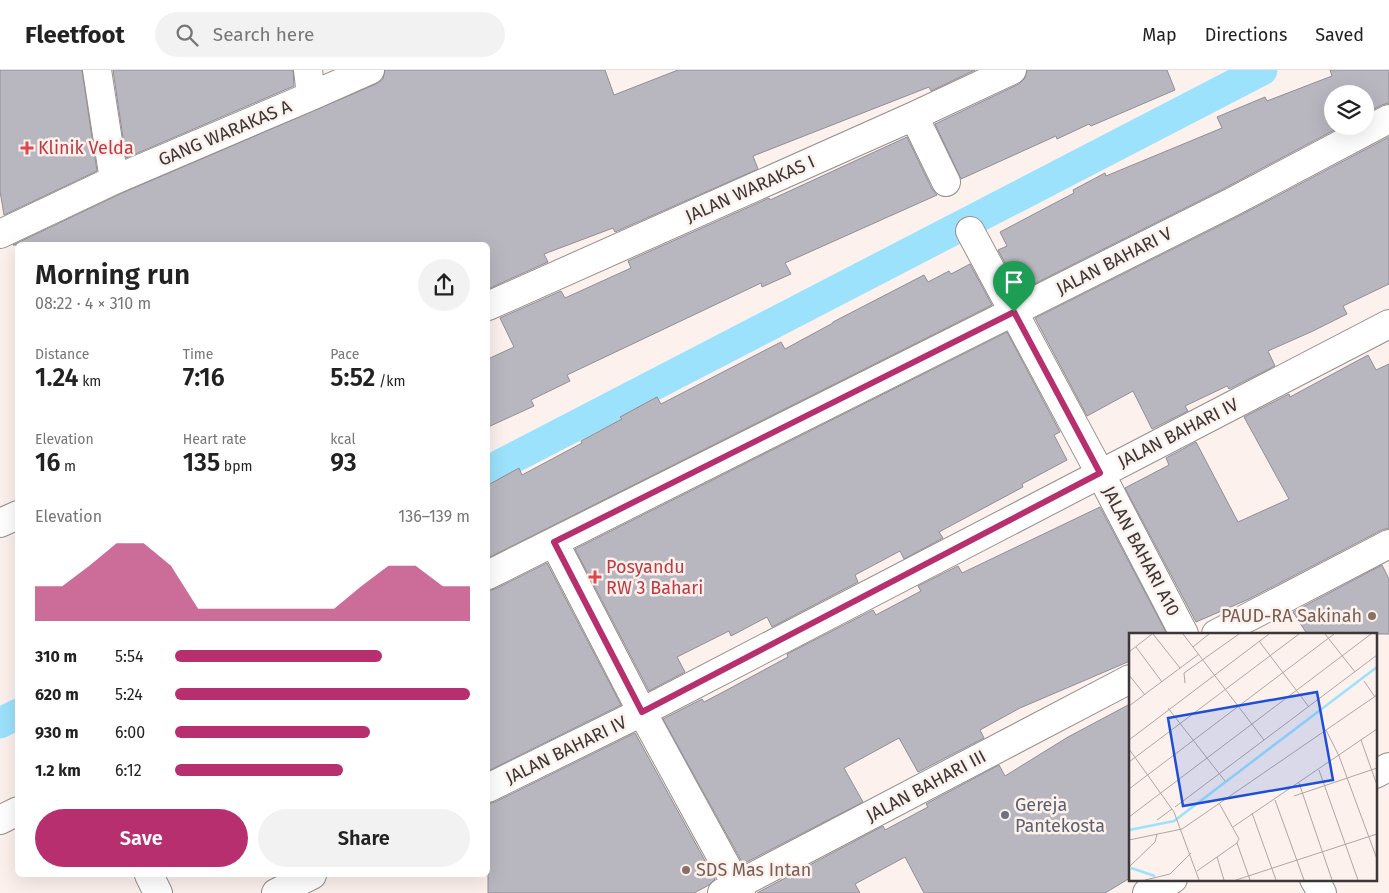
<!DOCTYPE html>
<meta charset="utf-8">
<style>
body{margin:0;font-family:"Fira Sans",sans-serif;background:#f2f2f2;color:#222;height:100vh;display:flex;flex-direction:column;font-size:19px;white-space:nowrap}
*{box-sizing:border-box;margin:0}
p{font-size:16px;color:#767676}
.icon{flex:none;width:28px;height:28px;fill:none;stroke:currentColor;stroke-width:2;stroke-linecap:round;stroke-linejoin:round}
.map{position:relative;flex:1;overflow:hidden}
.drawer{position:absolute;left:15px;top:172px;width:475px;height:635px;display:flex;flex-direction:column;background:#fff;border-radius:8px;box-shadow:0 5px 20px #0002}
.drawer>*{flex:none}
.tools{position:absolute;left:1324px;top:15px;display:grid;gap:10px}
.tools a{display:grid;place-items:center;width:50px;height:50px;border-radius:50%;background:#fff;box-shadow:0 5px 20px #0002;font-size:25px}
.pin{position:absolute;display:grid;place-items:center;width:42px;height:42px;color:#fff;margin:-51px -21px;border-radius:50% 50% 50% 0;rotate:-45deg;box-shadow:0 0 5px #0007}
.pin .icon{rotate:45deg}
.round{display:grid;place-items:center;flex:none;width:52px;height:52px;border-radius:26px;background:#f2f2f2}
.overview{display:flex;align-items:center;justify-content:space-between;height:85px;padding:0 20px}
h1{font-size:28px;font-weight:600;line-height:38px}
.figures{display:grid;grid-template-columns:repeat(3,1fr);gap:8px;height:85px;padding:5px 20px}
.figures div{display:grid;align-content:center}
.figures b{font-size:25px;font-weight:600}
.figures small{font-size:14px;font-weight:400}
.figures p{font-size:14px}
.chart{height:140px;padding:10px 20px}
.chart p{display:flex;justify-content:space-between}
.chart svg{width:100%;height:90px;margin-top:5px;fill:#b72f6f;opacity:.7}
.button{display:flex;gap:10px;margin-top:auto;padding:10px 20px}
.button a{flex:1;height:58px;border-radius:30px;background:#b72f6f;color:#fff;font-size:20px;font-weight:600;line-height:58px;text-align:center}
.button a+a{background:#f2f2f2;color:#222}
ul{padding:0 20px;list-style:none;font-size:16px}
li{display:grid;grid-template-columns:80px 60px 1fr;align-items:center;height:38px}
li i{height:12px;border-radius:6px;background:#b72f6f}
header{display:flex;align-items:center;gap:30px;box-sizing:border-box;height:70px;padding:0 25px;background:#fff;border-bottom:1px solid #e0e0e0}
header strong{font-size:24px}
nav{display:flex;gap:28px;margin-inline-start:auto;font-size:18px}
.search{width:350px;height:45px;background:#f2f2f2;display:flex;align-items:center;gap:12px;box-sizing:border-box;padding:0 18px;border-radius:28px;color:#767676;font-size:19px}
.map>svg:first-child{display:block}
.lines{fill:none;stroke-linecap:round;stroke-linejoin:round}
.canal{stroke:#9ce2fd;stroke-width:31}
.building{fill:#b8b6bf;stroke:#908e96}
.minor-casing{stroke:#988e8b;stroke-width:30}
.minor{stroke:#fff;stroke-width:28}
.route-casing{stroke:#fff;stroke-width:10}
.route{stroke:#b72f6f;stroke-width:6}
.health-dot{fill:#e0444e;stroke:#fcf1ed;stroke-width:2}
.education-dot{fill:#8d6e63;stroke:#fcf1ed;stroke-width:2}
.worship-dot{fill:#6b7280;stroke:#fcf1ed;stroke-width:2}
.labels{text-anchor:middle;dominant-baseline:central;stroke-width:5;stroke-linejoin:round;paint-order:stroke}
.street-label{font-size:18px;fill:#3b3736;stroke:#fcf1ed}
.health-label{font-size:18px;fill:#be3a42;stroke:#fcf1ed;text-anchor:start}
.education-label{font-size:18px;fill:#785e54;stroke:#fcf1ed;text-anchor:end}
.worship-label{font-size:18px;fill:#5b616d;stroke:#fcf1ed;text-anchor:start}
.inset-river{fill:none;stroke:#9ce2fd;stroke-width:2.5}
.inset-road{fill:none;stroke:#afa7a4;stroke-width:1}
.view{fill:#1d4ed8;fill-opacity:0.15;stroke:#1d4ed8;stroke-width:2.5}
.inset-edge{fill:none;stroke:#3b3736;stroke-width:2.5}
</style>
<header>
<strong>Fleetfoot</strong>
<div class="search"><svg class="icon" aria-label="search" viewBox="0 0 24 24"><circle cx="10" cy="10" r="6"/><path d="M15 15l6 6"/></svg>Search here</div>
<nav><a>Map</a><a>Directions</a><a>Saved</a></nav>
</header>
<div class="map">
<svg width="1389" height="823" viewBox="0 0 1389 823">
<rect width="100%" height="100%" fill="#fcf1ed"/>
<g class="lines">
<!-- canal -->
<path class="canal" d="M488 401 1262 0
M0 653 18 644"/>
</g>
<!-- building -->
<path class="building" d="M0 0H82L97 101 4 145 0 121Z
M113 0H293L294 16 126 88Z
M385 0H605L614 25 678 0H975L931 21 929 17 753 86 758 99 615 162 613 158 544 184 548 192 488 219V175H13L120 124 376 14 383 9Z
M1027 0H1167L1175 20 1091 56 1089 54 1057 69 1056 66 961 109 935 54 1019 14 1025 8Z
M1330 0H1389V33L1382 35 1365 44V24H1332V56H1342L1225 118 1020 221 998 180 1007 176 1000 162 1074 123 1073 120 1105 103 1106 106 1222 58 1217 47 1265 27 1267 31 1332 6Z
M907 67 932 119 937 125 785 193 791 204 762 217 761 213 567 305 570 311 531 330 534 336 488 357V289L514 277 500 248 561 221 565 228 631 198 628 191 769 128 770 130Z
M1389 67V214L1343 236 1347 244 1313 261 1268 281 1275 296 1229 319 1227 316 1185 336 1188 341 1152 359 1133 321 1087 346 1035 248 1239 146Z
M970 194 992 235 488 488V415L519 398 522 405 582 373 581 371 622 349 620 347 657 327 661 334 781 272 785 279 833 253V252L924 205 928 212 949 201 951 204Z
M1007 262 1060 362 1054 365 1067 390 1022 414 1023 417 939 462 943 468 904 489 900 481 855 505 858 512 772 557 767 547 731 566 729 561 677 587 685 602 649 621 575 479Z
M1368 285 1376 300 1389 294V458L1382 460 1249 529 1196 552 1125 418 1169 395 1166 388 1196 372 1238 452 1289 429 1244 347 1289 324 1290 327Z
M1100 437 1167 564H1130V591L1020 638 980 660 984 668 918 702 899 668 844 698 863 732 743 794 663 649 702 629 704 632 725 621 788 587 787 584 873 540 876 545 921 521 918 516 958 496 962 503Z
M547 493 621 635 488 701V521L495 519Z
M1382 495 1389 509V564H1307L1293 542Z
M1130 634V808L1105 823H924L905 787 855 814 860 823H757L883 756 885 760 928 737 926 734 999 695 1005 706 1068 667Z
M635 663 715 809 709 815 694 823H488V734L495 732Z"/>
<g class="lines">
<defs>
<path id="minor" d="M97 0 114 110
M308 0 311 26
M914 46 946 112
M970 161 1100 403 1184 564
M0 164 114 110 311 26 370 0
M488 236 914 46 1012 0
M0 453 18 445
M554 472 642 642 741 823
M488 505 1232 132 1389 49
M1216 564 1389 474
M1375 704 1389 697
M488 718 642 642 1389 254
M0 750 18 741
M149 805 158 823
M1314 809 1322 823
M276 823 312 805
M722 823 1130 609
M1147 823 1173 809"/>
</defs>
<!-- minor casing -->
<use href="#minor" class="minor-casing"/>
<!-- minor -->
<use href="#minor" class="minor"/>
</g>
<g class="lines">
<defs>
<path id="route" d="M1014 242 1100 403 642 642 554 472Z"/>
</defs>
<!-- route casing -->
<use href="#route" class="route-casing"/>
<!-- route -->
<use href="#route" class="route"/>
</g>
<!-- markers -->
<g class="health-dot">
<path d="M24.5 70.5h5v5h5v5h-5v5h-5v-5h-5v-5h5z"/>
<path d="M592.5 499.5h5v5h5v5h-5v5h-5v-5h-5v-5h5z"/>
</g>
<g class="education-dot">
<circle cx="1372" cy="546" r="5"/>
<circle cx="686" cy="800" r="5"/>
</g>
<circle class="worship-dot" cx="1005" cy="745" r="5"/>
<g class="labels">
<!-- street labels -->
<g class="street-label">
<text transform="translate(225 63) rotate(-23)">GANG WARAKAS A</text>
<text transform="translate(750 119) rotate(-24)">JALAN WARAKAS I</text>
<text transform="translate(1114 191) rotate(-27)">JALAN BAHARI V</text>
<text transform="translate(1178 363) rotate(-27)">JALAN BAHARI IV</text>
<text transform="translate(1141 481) rotate(62)">JALAN BAHARI A10</text>
<text transform="translate(566 680) rotate(-26)">JALAN BAHARI IV</text>
<text transform="translate(926 716) rotate(-28)">JALAN BAHARI III</text>
</g>
<!-- health labels -->
<g class="health-label">
<text x="38" y="78">Klinik Velda</text>
<text x="606" y="497">Posyandu<tspan x="606" dy="21">RW 3 Bahari</tspan></text>
</g>
<!-- education labels -->
<g class="education-label">
<text x="1362" y="546">PAUD-RA Sakinah</text>
<text x="696" y="800" text-anchor="start">SDS Mas Intan</text>
</g>
<!-- worship labels -->
<g class="worship-label">
<text x="1015" y="735">Gereja<tspan x="1015" dy="21">Pantekosta</tspan></text>
</g>
</g>
<!-- overview -->
<g transform="translate(1129 563)">
<rect width="248" height="248" fill="#fcf1ed"/>
<path class="inset-river" d="M0 197 45 188 248 34M2 235 26 243"/>
<path class="inset-road" d="M24 1 51 35M54 1 135 107M196 1 226 39M130 8 180 74M7 14 33 49M64 14 80 1M0 19 23 1M0 42 16 62M235 48 246 64M56 50 55 40 110 1M0 73 70 21M39 75 96 148M197 97 210 123 248 226M0 107 140 1M232 107 248 152M0 116 45 179 70 247M0 129 170 1M190 137 229 247M170 150 203 247M0 156 205 1M165 163 248 135M146 167 175 247M90 170 110 206 108 210M46 174 248 22M123 180 147 247M0 184 242 1M28 187 43 176M104 194 248 96M0 207 53 196 248 62M108 210 121 247M88 224 95 247M0 234 26 209 28 201M68 238 108 210M16 247 41 241 62 220M107 247 248 201"/>
<path class="view" d="M188 59 204 147 54 173 39 85Z"/>
<rect width="248" height="248" class="inset-edge"/>
</g>
</svg>
<div class="tools">
<a><svg class="icon" aria-label="layers" viewBox="0 0 24 24"><path d="M12 4l9 5-9 5-9-5zM3 14l9 5 9-5"/></svg></a>
</div>
<div class="pin" style="left:1014px;top:242px;background:#1e9e55"><svg class="icon" aria-label="arrive" viewBox="0 0 24 24"><path d="M6 21V4h12l-3 4 3 4H6"/></svg></div>
<section class="drawer">
<div class="overview"><div><h1>Morning run</h1><p>08:22 · 4 × 310 m</p></div><a class="round"><svg class="icon" aria-label="share" viewBox="0 0 24 24"><path d="M12 15V3M7 8l5-5 5 5M5 13v7h14v-7"/></svg></a></div>
<div class="figures">
<div><p>Distance</p><b>1.24<small> km</small></b></div>
<div><p>Time</p><b>7:16</b></div>
<div><p>Pace</p><b>5:52<small> /km</small></b></div>
</div>
<div class="figures">
<div><p>Elevation</p><b>16<small> m</small></b></div>
<div><p>Heart rate</p><b>135<small> bpm</small></b></div>
<div><p>kcal</p><b>93</b></div>
</div>
<div class="chart"><p><span>Elevation</span>136–139 m</p>
<svg viewBox="0 0 160 44" preserveAspectRatio="none"><path d="M0 44V27L10 27L20 17L30 6L40 6L50 17L60 38L70 38L80 38L90 38L100 38L110 38L120 27L130 17L140 17L150 27L160 27V44z"/></svg>
</div>
<ul>
<li><b>310 m</b>5:54<i style="width:70%"></i></li>
<li><b>620 m</b>5:24<i style="width:100%"></i></li>
<li><b>930 m</b>6:00<i style="width:66%"></i></li>
<li><b>1.2 km</b>6:12<i style="width:57%"></i></li>
</ul>
<div class="button"><a>Save</a><a>Share</a></div>
</section>
</div>
